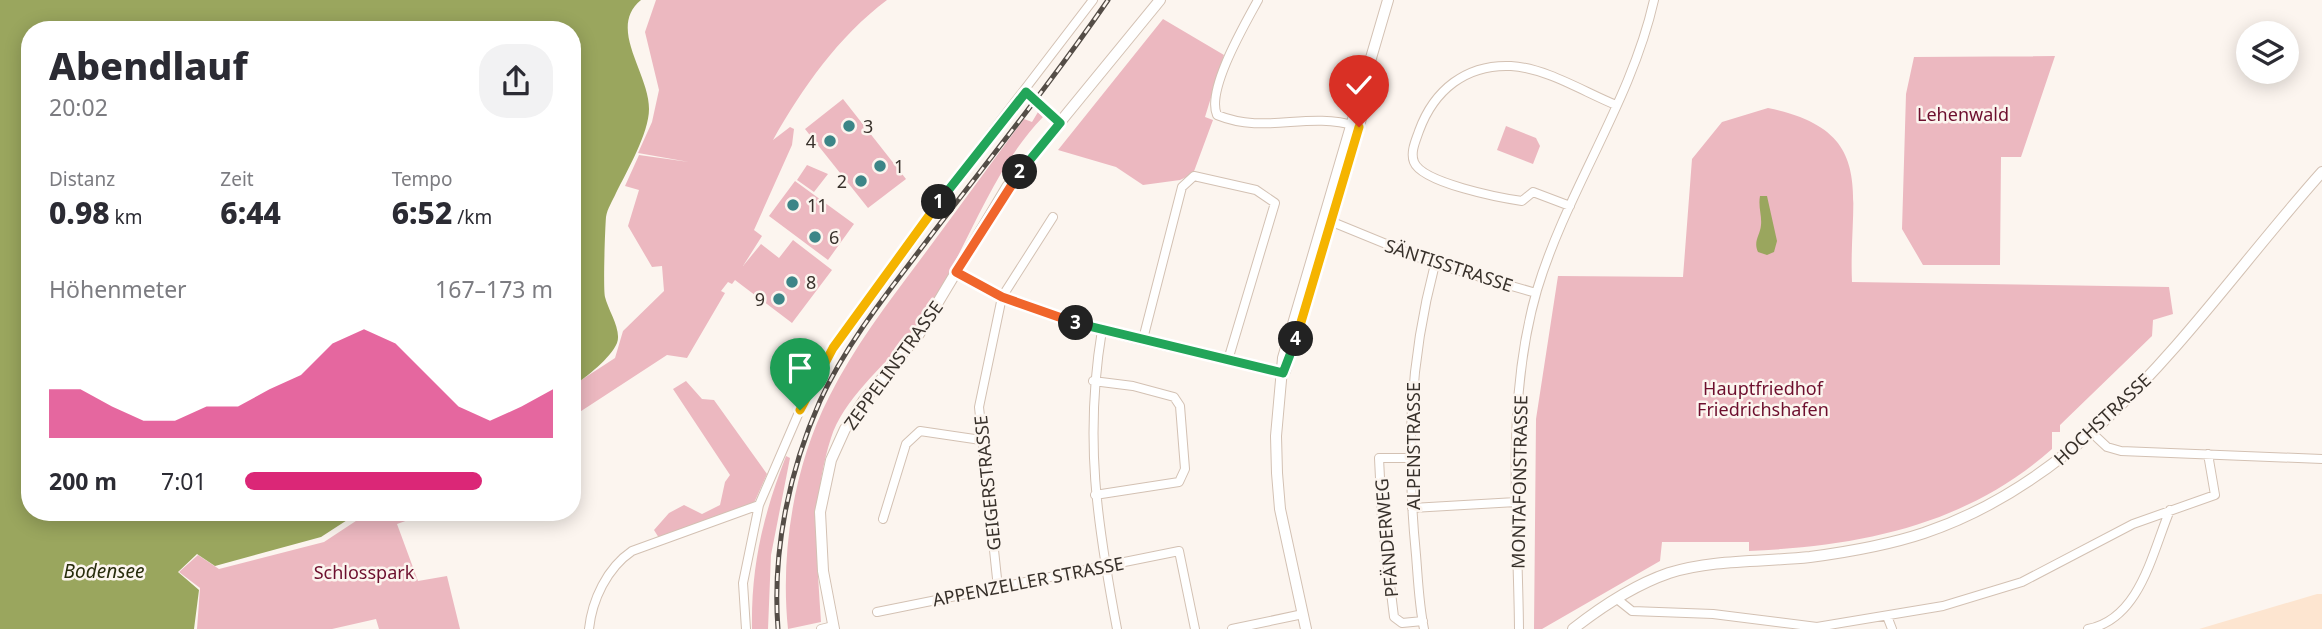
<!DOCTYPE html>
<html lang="de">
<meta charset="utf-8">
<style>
body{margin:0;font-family:"Noto Sans",sans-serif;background:#f2f2f3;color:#2b2b33;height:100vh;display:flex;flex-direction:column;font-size:26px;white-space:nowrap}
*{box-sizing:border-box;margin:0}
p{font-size:23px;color:#7c7c81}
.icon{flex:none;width:38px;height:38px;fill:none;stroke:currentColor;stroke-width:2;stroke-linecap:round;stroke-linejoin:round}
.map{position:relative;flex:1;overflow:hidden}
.details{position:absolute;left:21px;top:21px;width:560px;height:500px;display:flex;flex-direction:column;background:#fff;border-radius:28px;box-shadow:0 4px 18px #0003}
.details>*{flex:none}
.fabs{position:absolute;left:2236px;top:21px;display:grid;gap:14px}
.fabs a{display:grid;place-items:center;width:63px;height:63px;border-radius:50%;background:#fff;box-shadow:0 4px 18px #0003;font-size:35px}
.pin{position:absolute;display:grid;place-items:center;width:60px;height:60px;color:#fff;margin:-72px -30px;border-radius:50% 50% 50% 0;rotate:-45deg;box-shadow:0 0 7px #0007}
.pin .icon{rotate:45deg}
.km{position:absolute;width:35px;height:35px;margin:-18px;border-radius:50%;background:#222;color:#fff;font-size:19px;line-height:35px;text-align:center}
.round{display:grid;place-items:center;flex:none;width:74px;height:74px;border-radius:28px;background:#f2f2f3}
.head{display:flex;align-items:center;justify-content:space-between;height:119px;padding:0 28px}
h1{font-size:38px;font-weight:800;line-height:52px}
.metrics{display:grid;grid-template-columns:repeat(3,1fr);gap:10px;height:119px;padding:7px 28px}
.metrics div{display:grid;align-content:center}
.metrics b{font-size:30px;font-weight:800}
.metrics small{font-size:19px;font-weight:400}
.metrics p{font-size:19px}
.chart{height:196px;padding:14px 28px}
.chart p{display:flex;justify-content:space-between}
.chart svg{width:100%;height:126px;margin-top:7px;fill:#db2777;opacity:.7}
ul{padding:0 28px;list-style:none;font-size:23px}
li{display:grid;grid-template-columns:112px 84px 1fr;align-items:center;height:52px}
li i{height:18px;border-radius:9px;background:#db2777}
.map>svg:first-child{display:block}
.built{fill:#fde5d0}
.green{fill:#ecb8c0}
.water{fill:#9aa65e}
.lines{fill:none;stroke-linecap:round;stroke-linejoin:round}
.minor-casing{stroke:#d3c1b3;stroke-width:10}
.major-casing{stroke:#d3c1b3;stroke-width:12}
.minor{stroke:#fff;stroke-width:8}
.major{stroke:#fff;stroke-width:10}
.rail-casing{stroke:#544d47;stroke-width:5}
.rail{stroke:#fcf5ef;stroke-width:2.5;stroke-dasharray:8;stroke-linecap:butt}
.split-1-casing{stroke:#fff;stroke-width:14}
.split-2-casing{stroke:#fff;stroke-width:14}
.split-3-casing{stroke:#fff;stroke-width:14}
.split-4-casing{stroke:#fff;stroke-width:14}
.split-5-casing{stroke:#fff;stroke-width:14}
.split-1{stroke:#f5b400;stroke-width:9}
.split-2{stroke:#22a559;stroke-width:9}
.split-3{stroke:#f0652b;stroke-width:9}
.split-4{stroke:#22a559;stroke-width:9}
.split-5{stroke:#f5b400;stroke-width:9}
.poi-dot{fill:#3c8587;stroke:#fcf5ef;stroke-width:2.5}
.labels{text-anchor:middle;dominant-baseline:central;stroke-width:5;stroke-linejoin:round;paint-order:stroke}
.park-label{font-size:18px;fill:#6d0f2e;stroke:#fcf5ef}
.poi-label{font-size:18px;fill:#38312b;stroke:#fcf5ef;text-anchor:start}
.street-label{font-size:18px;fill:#38312b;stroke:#fcf5ef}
.water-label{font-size:19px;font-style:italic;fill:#282d0d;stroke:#fcf5ef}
</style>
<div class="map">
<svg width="2322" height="629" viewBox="0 0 2322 629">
<rect width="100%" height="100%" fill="#fcf5ef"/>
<!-- built -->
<path class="built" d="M2317 594H2322V629H2199Z"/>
<!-- green -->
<path class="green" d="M656 0H887C838 37 803 87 773 140L790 127 794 129 792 145 754 230 762 236 743 266 761 244 779 258 793 240 832 270 792 323 735 280 732 284 728 282 721 291 725 293 687 358 667 355 572 417V386L615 358 623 331 664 291 662 266 652 267 628 226 639 190 625 186 639 155 689 162 638 153 652 122 659 90 645 32Z
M1163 19 1224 55 1205 117 1213 120 1193 174 1180 180 1143 185 1116 167 1058 150Z
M2055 56 2021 157H2001L2000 265H1923L1902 229 1906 94 1914 57Z
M843 99 906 179 868 208 805 129Z
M1768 108C1880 131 1848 195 1852 282L2169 287 2173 314 2153 320 2152 336 2060 425V432H2052V449C1967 525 1861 546 1749 551V542H1662L1660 561 1542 629H1534L1536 419 1558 276 1683 277 1692 159 1722 122Z
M1038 112 1043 117C983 179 962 271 907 338 882 368 843 400 831 438 811 500 817 559 821 622L788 629C780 553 794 465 829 397 854 347 887 304 920 260 955 213 989 166 1024 119L1032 122Z
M1506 126 1536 138 1540 146 1533 164 1497 150Z
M807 165 828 174 814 192 797 180Z
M795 181 854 224 828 260 769 216Z
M686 381 702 399 714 400 767 474 754 503 659 538 654 530 669 513 684 505 702 514 720 505 725 482 730 475 673 389Z
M786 456 790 458 771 555 768 629H752C751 565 763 516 786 456Z
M368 513H428L397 524 418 581 447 576 460 629H379L376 619 332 629H197L200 588 179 572 198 555 219 569 324 542Z"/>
<!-- water -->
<path class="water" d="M0 0H641C607 28 649 72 649 109 649 133 627 171 616 193 613 200 607 209 606 217 605 230 603 287 605 297 608 310 622 330 617 343 611 358 586 377 572 387V30H30V513H358L321 537 215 566 197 554 178 572 199 590 194 629H0Z
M1760 196H1767L1777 241 1774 252 1767 255 1758 252C1753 241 1760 236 1761 225 1762 215 1758 207 1760 196Z"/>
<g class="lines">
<defs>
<path id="minor" d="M1258 0C1245 24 1206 90 1217 115 1266 135 1306 111 1356 126
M1026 92 1061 123
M1570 206 1533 192 1522 201C1501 198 1422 183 1414 162 1410 152 1416 140 1419 131 1434 90 1466 64 1511 66 1546 68 1584 92 1616 105
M1325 219 1435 264 1536 293
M956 272C1055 330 1172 346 1283 373
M1102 330C1084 438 1097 523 1117 629
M1143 339 1182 187 1194 176 1256 190 1275 203 1228 360
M1093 381 1133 386 1174 397 1180 406 1185 469 1179 482 1095 495
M2092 433 2107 447 2121 451 2322 459
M1410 458H1379L1382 519 1394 617 1402 623 1423 621
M1412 508 1516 502
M883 519 906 444 920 431 981 440
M998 588 979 407 1002 297 1053 217
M1617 599 1632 611 1713 614 1817 627 1943 606 2022 582 2133 524 2215 495 2208 454
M877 612 1179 551 1195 629
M1887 616 1892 629
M589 629C592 600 607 568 632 551L759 505
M746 629 743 583 759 505 800 410 833 348 940 200 1093 0
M821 629 833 626
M1232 629 1303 614
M1424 629C1419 605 1418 579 1416 555 1406 453 1409 363 1435 264
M1519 629C1518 517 1505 400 1537 290 1567 190 1631 102 1654 0
M2088 629C2140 619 2152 553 2170 510"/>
<path id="major" d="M1285 371 1366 102
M834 629 823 571 820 512 831 460 845 429 864 400 919 334 1007 187 1160 0
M1306 629 1280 509 1277 473 1276 436 1283 358 1388 0
M1573 629C1601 607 1634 585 1669 573 1714 559 1764 562 1810 557 1848 552 1888 545 1924 533 2102 473 2203 305 2322 172"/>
</defs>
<!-- minor casing -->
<use href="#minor" class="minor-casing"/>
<!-- major casing -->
<use href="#major" class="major-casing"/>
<!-- minor -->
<use href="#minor" class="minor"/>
<!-- major -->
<use href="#major" class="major"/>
<defs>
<path id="rail" d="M778 629C772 552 789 471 820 401 846 344 888 292 926 242 987 162 1051 83 1108 0"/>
</defs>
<!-- rail casing -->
<use href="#rail" class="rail-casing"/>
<!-- rail -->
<use href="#rail" class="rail"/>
</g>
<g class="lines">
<defs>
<path id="split-1" d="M800 410 833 348 939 202"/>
<path id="split-2" d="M939 202 1026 92 1060 123 1020 172"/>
<path id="split-3" d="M1020 172 956 272 1002 297 1076 323"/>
<path id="split-4" d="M1076 323 1283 373 1296 339"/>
<path id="split-5" d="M1296 339 1359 127"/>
</defs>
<!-- split-1 casing -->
<use href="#split-1" class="split-1-casing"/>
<!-- split-2 casing -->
<use href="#split-2" class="split-2-casing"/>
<!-- split-3 casing -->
<use href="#split-3" class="split-3-casing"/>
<!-- split-4 casing -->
<use href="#split-4" class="split-4-casing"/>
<!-- split-5 casing -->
<use href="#split-5" class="split-5-casing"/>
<!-- split-1 -->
<use href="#split-1" class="split-1"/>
<!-- split-2 -->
<use href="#split-2" class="split-2"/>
<!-- split-3 -->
<use href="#split-3" class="split-3"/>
<!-- split-4 -->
<use href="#split-4" class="split-4"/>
<!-- split-5 -->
<use href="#split-5" class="split-5"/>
</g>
<!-- markers -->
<g class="poi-dot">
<circle cx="849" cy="126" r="7"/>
<circle cx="830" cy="141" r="7"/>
<circle cx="880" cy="166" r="7"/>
<circle cx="861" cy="181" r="7"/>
<circle cx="793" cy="205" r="7"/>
<circle cx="815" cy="237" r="7"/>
<circle cx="792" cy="282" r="7"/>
<circle cx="779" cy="299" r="7"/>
</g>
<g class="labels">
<!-- park labels -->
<g class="park-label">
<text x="1963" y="114">Lehenwald</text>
<text x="1763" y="388">Hauptfriedhof<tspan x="1763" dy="21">Friedrichshafen</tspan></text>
<text x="364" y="572">Schlosspark</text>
</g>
<!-- poi labels -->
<g class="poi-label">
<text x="863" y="126">3</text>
<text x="816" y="141" text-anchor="end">4</text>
<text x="894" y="166">1</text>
<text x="847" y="181" text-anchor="end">2</text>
<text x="807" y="205">11</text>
<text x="829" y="237">6</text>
<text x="806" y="282">8</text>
<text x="765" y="299" text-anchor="end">9</text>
</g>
<!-- street labels -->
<g class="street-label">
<text transform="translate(1449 265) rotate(18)">SÄNTISSTRASSE</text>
<text transform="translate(893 365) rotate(-54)">ZEPPELINSTRASSE</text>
<text transform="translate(2102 419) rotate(-43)">HOCHSTRASSE</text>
<text transform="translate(1413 446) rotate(-90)">ALPENSTRASSE</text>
<text transform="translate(1519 482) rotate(-89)">MONTAFONSTRASSE</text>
<text transform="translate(987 483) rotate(-96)">GEIGERSTRASSE</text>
<text transform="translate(1386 538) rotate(-95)">PFÄNDERWEG</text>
<text transform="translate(1028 581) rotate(-11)">APPENZELLER STRASSE</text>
</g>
<!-- water labels -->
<g class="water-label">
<text x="104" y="571">Bodensee</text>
</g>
</g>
</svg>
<div class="fabs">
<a><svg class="icon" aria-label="layers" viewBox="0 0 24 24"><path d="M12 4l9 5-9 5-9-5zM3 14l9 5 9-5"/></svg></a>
</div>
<div class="pin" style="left:800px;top:410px;background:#1e9e55"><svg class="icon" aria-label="arrive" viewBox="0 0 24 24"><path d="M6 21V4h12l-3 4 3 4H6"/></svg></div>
<div class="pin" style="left:1359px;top:127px;background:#d93025"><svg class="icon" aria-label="check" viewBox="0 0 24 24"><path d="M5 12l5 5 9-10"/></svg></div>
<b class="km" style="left:939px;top:202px">1</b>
<b class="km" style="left:1020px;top:172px">2</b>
<b class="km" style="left:1076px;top:323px">3</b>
<b class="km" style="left:1296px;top:339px">4</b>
<section class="details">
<div class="head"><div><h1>Abendlauf</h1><p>20:02</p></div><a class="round"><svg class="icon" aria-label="share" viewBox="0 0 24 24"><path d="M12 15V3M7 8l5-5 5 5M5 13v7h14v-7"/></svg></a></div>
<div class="metrics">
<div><p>Distanz</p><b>0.98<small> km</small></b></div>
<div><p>Zeit</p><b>6:44</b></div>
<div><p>Tempo</p><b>6:52<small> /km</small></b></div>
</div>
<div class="chart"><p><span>Höhenmeter</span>167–173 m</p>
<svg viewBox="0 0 160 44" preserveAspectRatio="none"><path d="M0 44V27L10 27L20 33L30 38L40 38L50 33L60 33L70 27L80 22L90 11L100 6L110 11L120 22L130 33L140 38L150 33L160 27V44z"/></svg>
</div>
<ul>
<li><b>200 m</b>7:01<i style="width:77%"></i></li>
</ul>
</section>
</div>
